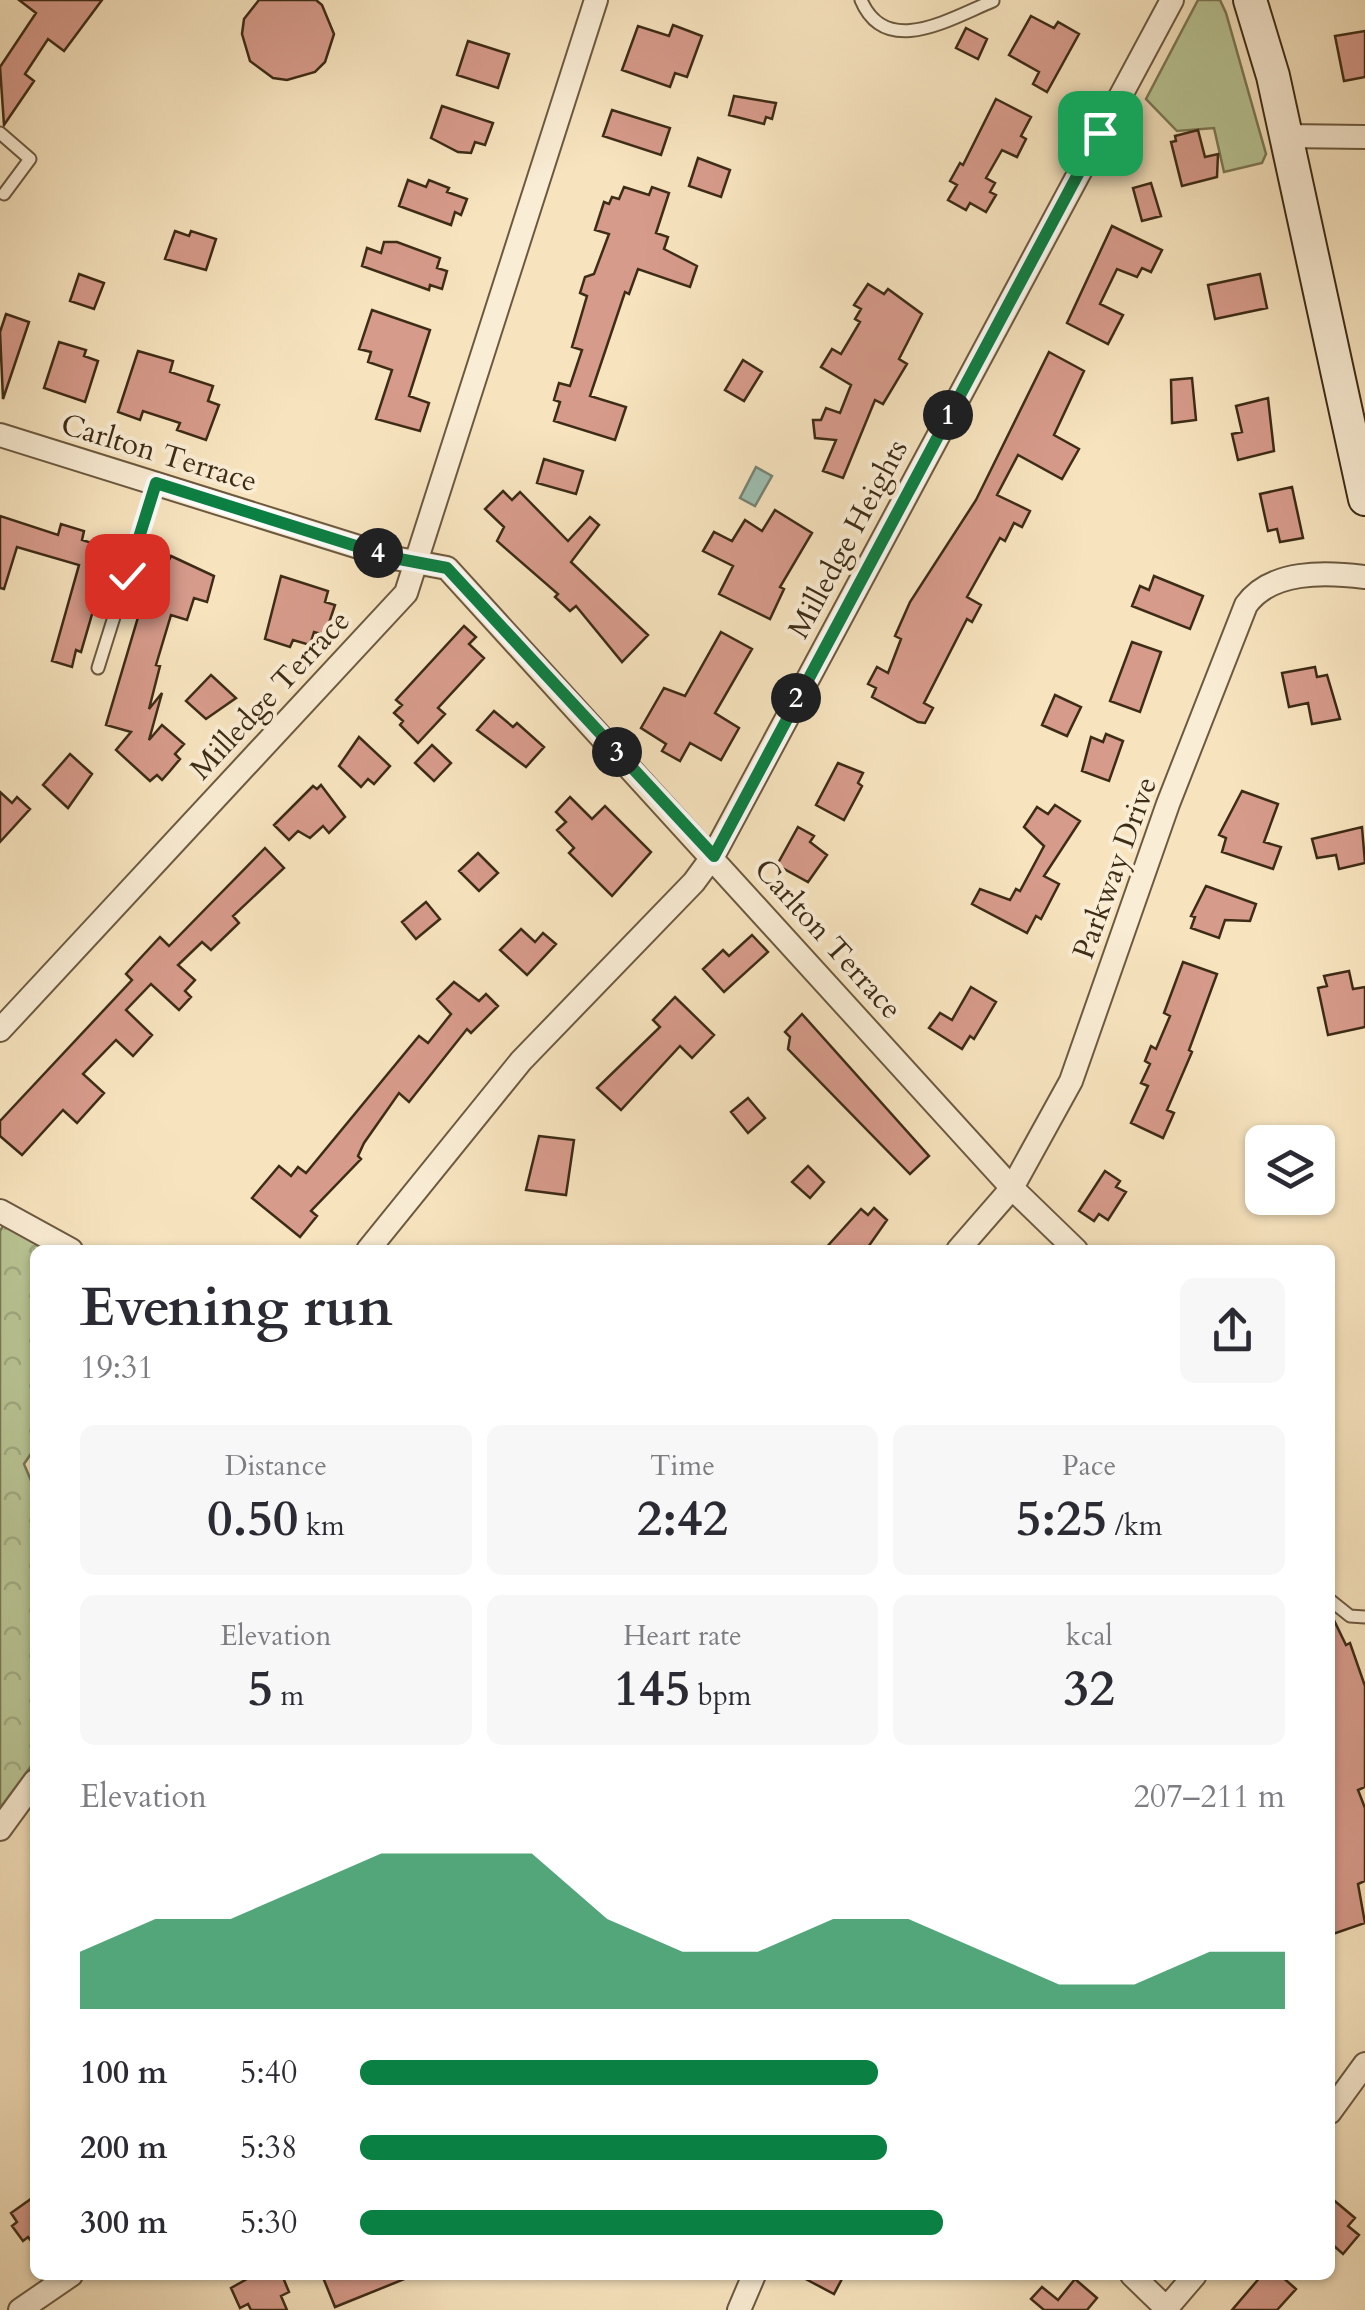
<!DOCTYPE html>
<meta charset="utf-8">
<style>
body{margin:0;font-family:Cardo,serif;background:#f7f7f7;color:#2b2b33;height:100vh;display:flex;flex-direction:column;font-size:38px;white-space:nowrap}
*{box-sizing:border-box;margin:0}
p{font-size:32px;color:#7c7c81}
.icon{flex:none;width:55px;height:55px;fill:none;stroke:currentColor;stroke-width:2;stroke-linecap:round;stroke-linejoin:round}
.map{position:relative;flex:1;overflow:hidden}
.side{position:absolute;left:30px;top:1245px;width:1305px;height:1035px;display:flex;flex-direction:column;background:#fff;border-radius:15px;box-shadow:0 2px 8px #0004}
.side>*{flex:none}
.controls{position:absolute;left:1245px;top:1125px;display:grid;gap:20px}
.controls a{display:grid;place-items:center;width:90px;height:90px;border-radius:15px;background:#fff;box-shadow:0 2px 8px #0004;font-size:50px}
.pin{position:absolute;display:grid;place-items:center;width:85px;height:85px;color:#fff;margin:-42px;border-radius:20px;box-shadow:0 5px 15px #0006}
.km{position:absolute;width:50px;height:50px;margin:-25px;border-radius:50%;background:#222;color:#fff;font-size:28px;line-height:50px;text-align:center}
.round{display:grid;place-items:center;flex:none;width:105px;height:105px;border-radius:15px;background:#f7f7f7}
.headline{display:flex;align-items:center;justify-content:space-between;height:170px;padding:0 50px}
h1{font-size:55px;font-weight:700;line-height:75px}
.figures{display:grid;grid-template-columns:repeat(3,1fr);gap:15px;height:170px;padding:10px 50px}
.figures div{display:grid;align-content:center;border-radius:15px;background:#f7f7f7;text-align:center}
.figures b{font-size:50px;font-weight:700}
.figures small{font-size:28px;font-weight:400}
.figures p{font-size:28px}
.chart{height:280px;padding:20px 50px}
.chart p{display:flex;justify-content:space-between}
.chart svg{width:100%;height:180px;margin-top:10px;fill:#0b8043;opacity:.7}
ul{padding:0 50px;list-style:none;font-size:32px}
li{display:grid;grid-template-columns:160px 120px 1fr;align-items:center;height:75px}
li i{height:25px;border-radius:12px;background:#0b8043}
.map>svg:first-child{display:block}
.green{fill:#b9c595;stroke:#7b7856;stroke-width:2.5}
.forest{fill:url(#forest-crowns);stroke:#7b7856;stroke-width:2.5}
.water{fill:#9dbfb2;stroke:#778474;stroke-width:2.5}
.building{fill:#d79b8b;stroke:#3d2c16;stroke-width:2.5}
.lines{fill:none;stroke-linecap:round;stroke-linejoin:round}
.service-casing{stroke:#6c5a40;stroke-width:15}
.minor-casing{stroke:#6c5a40;stroke-width:26}
.secondary-casing{stroke:#3d2c16;stroke-width:36}
.service{stroke:#faedd5;stroke-width:11}
.minor{stroke:#faedd5;stroke-width:22}
.secondary{stroke:#faedd5;stroke-width:32}
.route-casing{stroke:#fff;stroke-width:20}
.route{stroke:#0b8043;stroke-width:12}
.labels{text-anchor:middle;dominant-baseline:central;stroke-width:8;stroke-linejoin:round;paint-order:stroke}
.street-label{font-size:30px;fill:#3d2c16;stroke:#faedd5}
</style>
<div class="map">
<svg width="1365" height="2310" viewBox="0 0 1365 2310">
<defs>
<pattern id="forest-crowns" width="20" height="18" patternUnits="userSpaceOnUse" patternTransform="scale(2.5)"><rect width="20" height="18" fill="#b9c595"/><path d="M2 6a3 3 0 1 1 6 0M12 15a3 3 0 1 1 6 0" fill="none" stroke="#a0a980"/></pattern>
</defs>
<rect width="100%" height="100%" fill="#f7e4bf"/>
<filter id="stains"><feTurbulence type="fractalNoise" baseFrequency=".002" numOctaves="4"/><feColorMatrix values="0 0 0 0 .2 0 0 0 0 .09 0 0 0 0 .02 0 0 0 .5 -.17"/></filter>
<radialGradient id="worn" r=".72"><stop offset=".6" stop-color="#630" stop-opacity="0"/><stop offset="1" stop-color="#630" stop-opacity=".3"/></radialGradient>
<!-- green -->
<path class="green" d="M1198 0H1220L1226 13 1266 154 1262 163 1224 172 1214 128 1177 131 1146 99Z"/>
<!-- forest -->
<path class="forest" d="M7 1219 49 1250H35V1448L24 1464 35 1490V1761L0 1808V1231Z"/>
<!-- water -->
<path class="water" d="M756 467 772 476 755 506 740 498Z"/>
<!-- building -->
<path class="building" d="M19 0H102L64 51 48 39 25 74 34 81 4 125 0 67 36 13Z
M259 0H316L322 5 334 34 325 62 315 72 287 80 273 78 250 61 242 34 244 19Z
M1031 16 1054 28 1058 22 1079 34 1047 92 1033 84 1039 72 1009 55Z
M673 25 702 36 687 77 675 73 670 87 622 70 638 26 669 36Z
M966 28 987 39 978 59 956 48Z
M1365 31V77L1344 81 1335 36Z
M468 41 509 54 498 88 457 75Z
M734 96 776 103 772 119 766 117 764 124 729 115Z
M996 99 1031 117 1021 136 1026 139 1017 157 1002 150 986 178 995 183 990 192 996 195 986 212 970 203 966 210 948 200 957 185 950 181 960 163 963 165Z
M442 106 493 123 485 145 475 142 471 153 458 152 431 138Z
M612 110 670 128 661 155 603 136Z
M1198 130 1205 157 1218 154 1217 177 1182 186 1171 142 1176 141 1175 136Z
M698 158 730 170 721 197 689 186Z
M408 180 426 187 429 180 449 188 447 192 467 199 461 215 455 212 451 225 399 206Z
M1151 183 1161 216 1142 221 1133 188Z
M624 187 649 195 652 187 669 193 656 233 668 237 664 249 697 266 690 287 638 269 629 294 625 292 590 396 626 407 615 440 554 421 560 402 554 400 559 383 570 386 582 350 572 347 587 296 580 293 585 277 594 274 609 234 595 230 604 202 609 204 612 197 619 199Z
M1112 226 1162 250 1151 272 1142 268 1137 277 1117 269 1100 304 1123 315 1108 344 1067 323Z
M175 231 189 236 191 231 216 239 206 270 165 259Z
M384 242H397L440 258 437 268 447 271 442 289 430 285 429 290 362 266 367 248 381 253Z
M79 274 104 283 94 309 70 301Z
M1260 274 1267 308 1215 319 1208 285Z
M868 284 884 294 888 289 922 314 899 359 907 364 883 404 875 400 843 478 823 471 836 440 815 438 813 420H821L826 408 840 413 851 385 821 367 832 349 841 354 860 322 855 319 861 309 854 305Z
M372 310 430 330 409 396 429 403 420 431 376 419 392 370 368 362 371 352 359 349Z
M6 314 29 322 3 399 0 332Z
M59 342 86 350 84 356 98 361 85 402 44 388Z
M138 351 173 361 170 372 213 386 208 401 219 405 206 440 177 430 180 423 143 411 140 420 118 412Z
M1049 352 1084 371 1054 435 1079 449 1062 479 1018 455 997 495 1030 511 1022 527 1014 523 1005 541 1000 538 967 597 981 605 972 622 967 619 924 703 933 708 925 723 918 722 872 697 876 688 868 684 877 667 888 673 901 639 895 636 910 602 976 500Z
M743 360 762 372 744 401 725 390Z
M1192 378 1196 420 1172 423 1171 380Z
M1268 398 1274 451 1238 460 1232 434 1242 432 1236 406Z
M544 459 583 471 576 494 537 483Z
M1292 487 1303 538 1280 542 1277 529 1268 531 1260 494Z
M503 491 512 500 520 492 568 541 590 517 599 525 571 562 648 635 622 662 576 606 570 611 555 597 558 594 497 541 504 527 485 509Z
M775 510 812 533 780 587 784 589 770 619 719 594 733 566 703 551 714 532 732 541 745 520 762 531Z
M0 516 58 535 61 524 84 531 82 540 111 549 81 652 76 650 72 667 52 661 79 565 17 547 4 589 0 588Z
M171 556 214 576 207 602 194 598 187 620 171 615 156 665 160 666 149 709 162 693 149 740 162 725 184 744 175 754 180 759 170 771 162 780 157 775 150 781 116 750 131 732 106 725 150 577 162 558 169 560Z
M281 576 328 591 325 602 335 605 325 635 314 632 310 645 293 640 290 647 265 639Z
M1154 576 1203 596 1190 629 1132 606 1140 586 1149 590Z
M464 626 476 637 469 644 484 658 438 708 445 714 418 743 400 725 403 721 394 713 402 705 396 700Z
M721 632 752 649 715 713 739 728 721 760 690 743 680 761 662 751 666 744 641 728 664 688 685 696Z
M1132 642 1161 652 1140 712 1110 701Z
M1315 667 1317 677 1327 675 1340 719 1312 724 1308 703 1289 707 1282 673Z
M211 675 236 698 206 719 186 701Z
M1055 695 1081 707 1067 736 1042 725Z
M494 711 513 727 517 723 544 747 526 767 477 730Z
M1106 734 1123 741 1109 781 1082 771 1091 737 1103 742Z
M359 737 390 766 374 784 368 779 361 787 339 766Z
M432 745 451 763 434 781 415 763Z
M70 754 92 774 68 808 43 785Z
M838 763 863 773 858 783 862 786 844 820 816 805Z
M321 785 345 817 329 833 323 826 310 838 298 831 289 840 274 825 313 786 317 789Z
M1242 791 1278 804 1264 842 1281 847 1273 869 1222 852 1226 838 1219 835Z
M0 792 12 803 17 797 30 809 0 842Z
M570 797 592 819 605 806 651 852 612 896 569 853 574 848 557 830 566 822 556 812Z
M1055 805 1080 821 1044 876 1059 884 1041 919 1036 916 1027 933 972 904 980 889 1010 900 1016 889 1020 891 1044 846 1024 827 1037 807 1048 814Z
M798 827 814 836 810 842 827 855 808 882 777 865Z
M1362 827 1365 863 1339 869 1336 855 1317 858 1312 839Z
M265 848 284 868 233 916 239 923 211 950 202 942 178 965 195 980 185 991 191 997 179 1010 151 984 126 1010 152 1035 133 1056 116 1040 83 1074 104 1093 77 1123 63 1110 22 1155 0 1136V1121L132 980 126 974 134 965 160 937 169 946Z
M478 853 498 873 479 891 459 871Z
M1206 886 1256 904 1250 921 1225 920 1219 938 1191 928 1195 917 1191 916Z
M426 902 440 919 416 939 402 922Z
M521 929 535 942 543 933 556 944 527 975 500 950Z
M752 935 768 952 724 992 703 969 723 950 729 956Z
M1183 962 1217 974 1189 1050 1192 1052 1167 1110 1174 1113 1163 1138 1131 1123 1148 1086 1141 1083 1150 1064 1145 1061 1151 1046 1156 1049 1170 1016 1164 1013Z
M1349 971 1353 989 1365 987V1027L1328 1035 1318 988 1327 986 1324 976Z
M454 982 479 1001 486 994 498 1006 471 1033 467 1029 409 1102 399 1093 364 1143 358 1156 361 1159 311 1211 317 1216 300 1237 252 1198 279 1166 291 1176 298 1167 306 1173 419 1036 428 1043 451 1014 437 999Z
M971 987 996 1002 974 1039 970 1036 962 1049 929 1028 940 1013 952 1020Z
M675 997 714 1035 692 1058 680 1046 621 1110 597 1088 660 1027 653 1020Z
M802 1014 929 1156 910 1174 788 1049 790 1037 785 1032Z
M748 1098 765 1118 748 1133 731 1112Z
M539 1136 574 1140 566 1195 526 1190Z
M808 1166 824 1182 810 1198 792 1182Z
M1105 1171 1120 1181 1116 1187 1126 1192 1108 1220 1099 1214 1094 1221 1079 1211Z
M874 1208 887 1220 866 1250H824L861 1209 868 1215Z
M1330 1612 1346 1645 1350 1643 1365 1686V1787L1358 1790 1365 1808V1881L1358 1884 1365 1923 1330 1935Z
M35 2196V2246L28 2237 23 2241 12 2226 17 2222 11 2213Z
M1330 2197 1355 2218 1348 2226 1359 2235 1343 2254 1333 2245 1330 2248Z
M254 2275H282L289 2292 281 2296 287 2310H251L248 2304 240 2308 231 2288Z
M322 2275H412V2276L335 2307Z
M798 2275H844L834 2294Z
M1262 2275H1280L1296 2289 1277 2310H1232Z
M1075 2279 1097 2298 1087 2310H1044L1031 2299 1042 2287 1058 2300Z"/>
<g class="lines">
<defs>
<path id="service" d="M861 0C886 59 951 18 993 1
M0 133 30 159 4 194
M98 668 156 483
M1330 1600 1350 1616 1365 1617"/>
<path id="minor" d="M1285 136 1365 137
M0 435 394 558 447 568 1012 1188 1076 1250
M0 1030 406 593 596 0
M0 1211 71 1250
M368 1250 521 1061 694 882 713 856 1172 0
M958 1250 1012 1188 1071 1081 1168 804 1246 605C1271 570 1325 572 1365 577
M0 1829 35 1781
M1330 2112 1365 2064
M1132 2275 1168 2310
M20 2310 71 2275
M739 2310 754 2275
M1165 2310 1195 2275"/>
<path id="secondary" d="M1250 0 1273 76 1365 499"/>
</defs>
<!-- service casing -->
<use href="#service" class="service-casing"/>
<!-- minor casing -->
<use href="#minor" class="minor-casing"/>
<!-- secondary casing -->
<use href="#secondary" class="secondary-casing"/>
<!-- service -->
<use href="#service" class="service"/>
<!-- minor -->
<use href="#minor" class="minor"/>
<!-- secondary -->
<use href="#secondary" class="secondary"/>
</g>
<g class="lines">
<defs>
<path id="route" d="M127 576 156 483 394 558 447 568 714 856 1100 133"/>
</defs>
<!-- route casing -->
<use href="#route" class="route-casing"/>
<!-- route -->
<use href="#route" class="route"/>
</g>
<g class="labels">
<!-- street labels -->
<g class="street-label">
<text transform="translate(159 453) rotate(17)">Carlton Terrace</text>
<text transform="translate(848 539) rotate(-62)">Milledge Heights</text>
<text transform="translate(270 695) rotate(-47)">Milledge Terrace</text>
<text transform="translate(1115 868) rotate(-70)">Parkway Drive</text>
<text transform="translate(828 939) rotate(48)">Carlton Terrace</text>
</g>
</g>
<rect width="100%" height="100%" filter="url(#stains)"/>
<rect width="100%" height="100%" fill="url(#worn)"/>
</svg>
<div class="controls">
<a><svg class="icon" aria-label="layers" viewBox="0 0 24 24"><path d="M12 4l9 5-9 5-9-5zM3 14l9 5 9-5"/></svg></a>
</div>
<div class="pin" style="left:1100px;top:133px;background:#1e9e55"><svg class="icon" aria-label="arrive" viewBox="0 0 24 24"><path d="M6 21V4h12l-3 4 3 4H6"/></svg></div>
<div class="pin" style="left:127px;top:576px;background:#d93025"><svg class="icon" aria-label="check" viewBox="0 0 24 24"><path d="M5 12l5 5 9-10"/></svg></div>
<b class="km" style="left:948px;top:415px">1</b>
<b class="km" style="left:796px;top:698px">2</b>
<b class="km" style="left:617px;top:752px">3</b>
<b class="km" style="left:378px;top:553px">4</b>
<section class="side">
<div class="headline"><div><h1>Evening run</h1><p>19:31</p></div><a class="round"><svg class="icon" aria-label="share" viewBox="0 0 24 24"><path d="M12 15V3M7 8l5-5 5 5M5 13v7h14v-7"/></svg></a></div>
<div class="figures">
<div><p>Distance</p><b>0.50<small> km</small></b></div>
<div><p>Time</p><b>2:42</b></div>
<div><p>Pace</p><b>5:25<small> /km</small></b></div>
</div>
<div class="figures">
<div><p>Elevation</p><b>5<small> m</small></b></div>
<div><p>Heart rate</p><b>145<small> bpm</small></b></div>
<div><p>kcal</p><b>32</b></div>
</div>
<div class="chart"><p><span>Elevation</span>207–211 m</p>
<svg viewBox="0 0 160 44" preserveAspectRatio="none"><path d="M0 44V30L10 22L20 22L30 14L40 6L50 6L60 6L70 22L80 30L90 30L100 22L110 22L120 30L130 38L140 38L150 30L160 30V44z"/></svg>
</div>
<ul>
<li><b>100 m</b>5:40<i style="width:56%"></i></li>
<li><b>200 m</b>5:38<i style="width:57%"></i></li>
<li><b>300 m</b>5:30<i style="width:63%"></i></li>
</ul>
</section>
</div>
